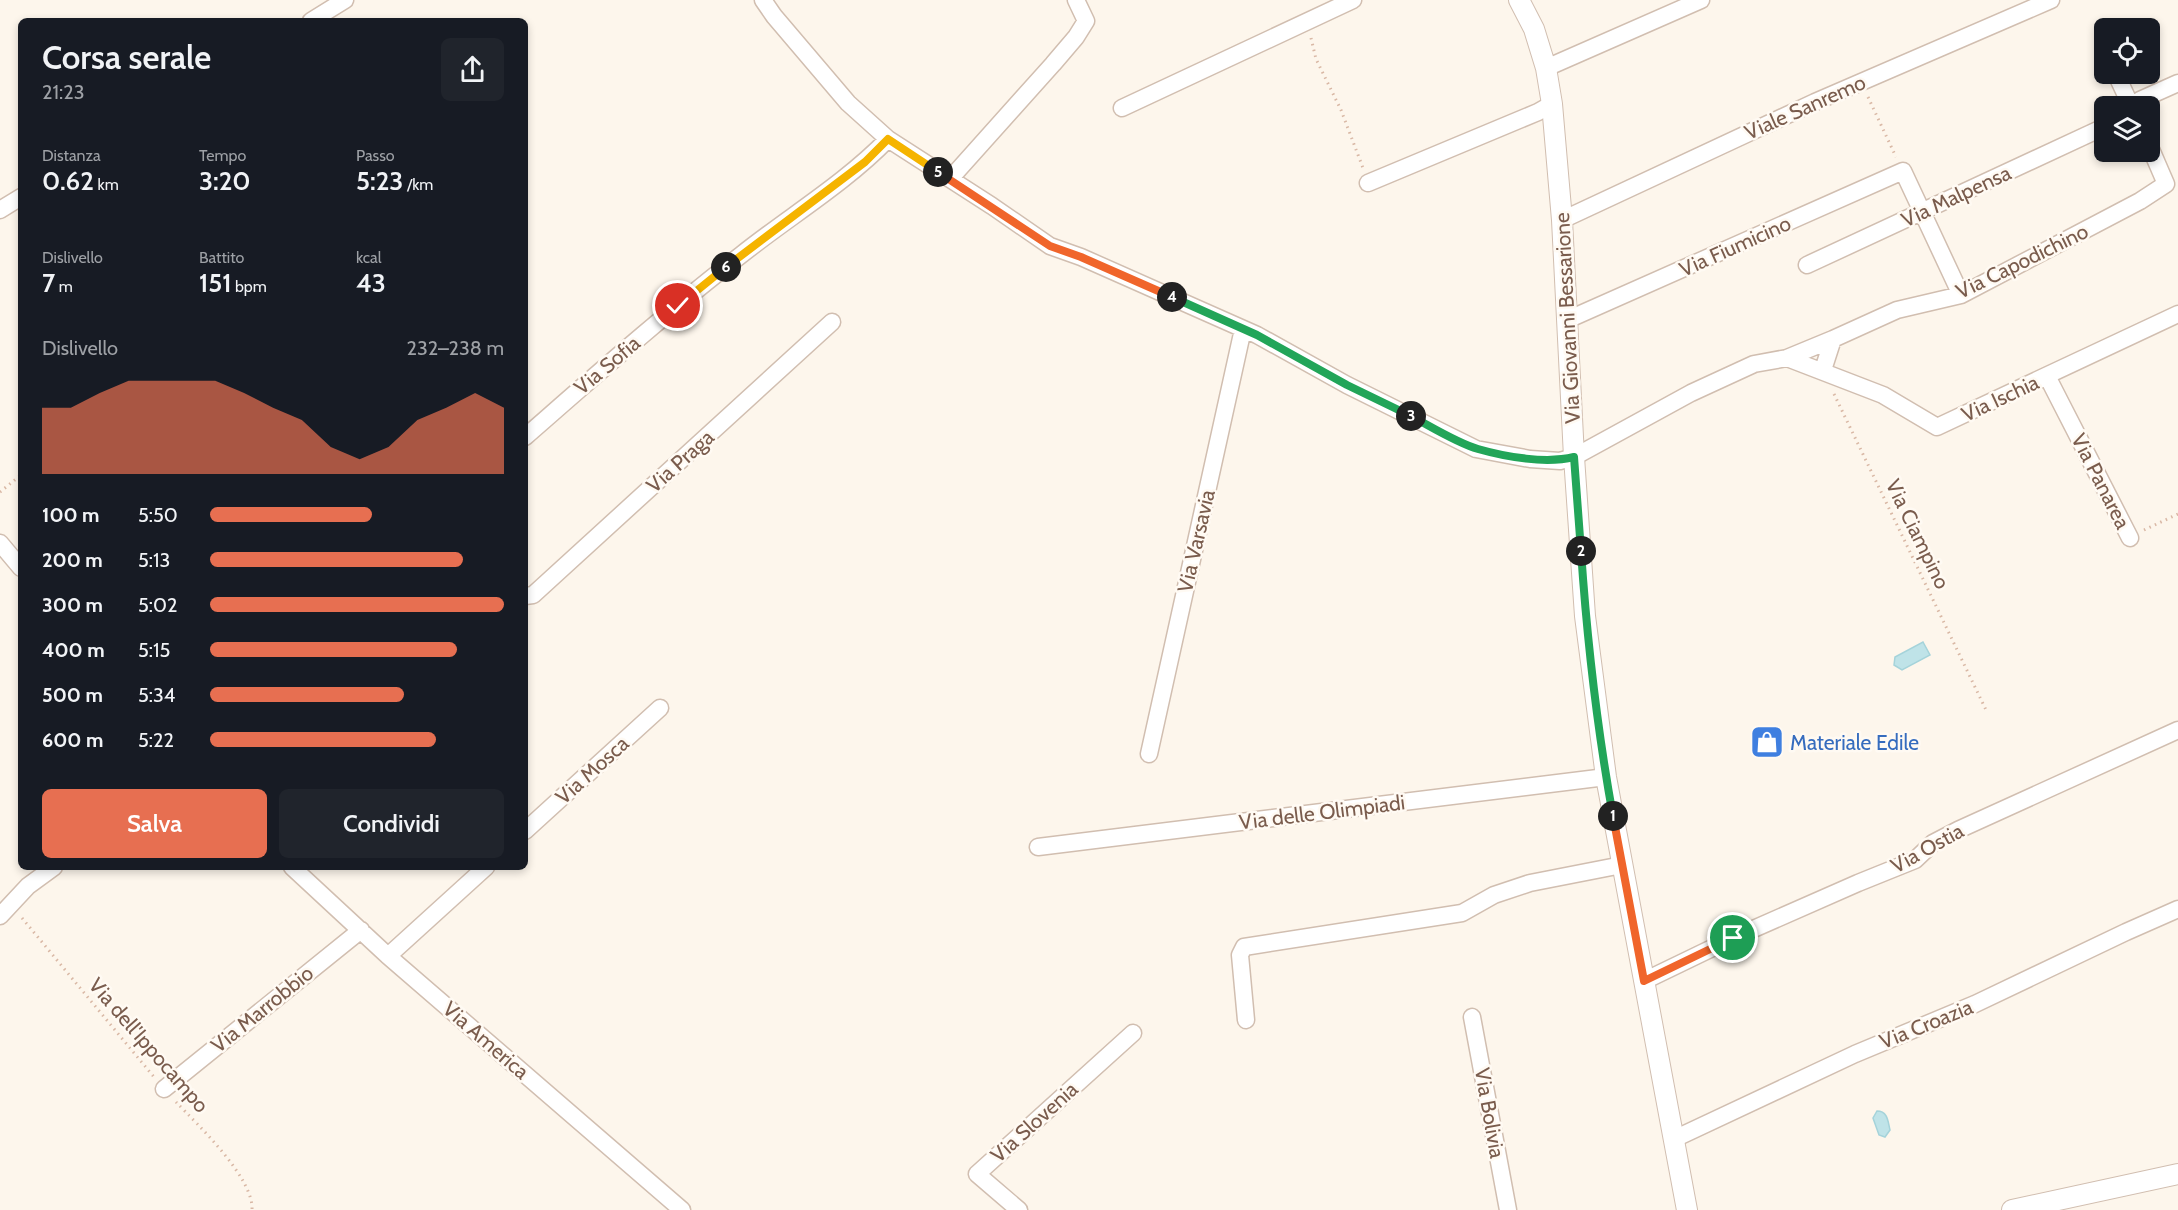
<!DOCTYPE html>
<html lang="it">
<meta charset="utf-8">
<style>
body{margin:0;font-family:Cabin,sans-serif;background:#20242c;color:#f1f3f6;height:100vh;display:flex;flex-direction:column;font-size:22px;white-space:nowrap}
*{box-sizing:border-box;margin:0}
p{font-size:20px;color:#9ea1a6}
.icon{flex:none;width:33px;height:33px;fill:none;stroke:currentColor;stroke-width:2;stroke-linecap:round;stroke-linejoin:round}
.map{position:relative;flex:1;overflow:hidden}
.panel{position:absolute;left:18px;top:18px;width:510px;height:852px;display:flex;flex-direction:column;background:#171b24;border-radius:9px;box-shadow:0 3px 9px #0003}
.panel>*{flex:none}
.buttons{position:absolute;left:2094px;top:18px;display:grid;gap:12px}
.buttons a{display:grid;place-items:center;width:66px;height:66px;border-radius:9px;background:#171b24;box-shadow:0 3px 9px #0003;font-size:30px}
.pin{position:absolute;display:grid;place-items:center;width:51px;height:51px;color:#fff;margin:-26px;border:3px solid #fff;border-radius:50%;box-shadow:0 2px 6px #0007}
.km{position:absolute;width:30px;height:30px;margin:-15px;border-radius:50%;background:#222;color:#fff;font-size:16px;line-height:30px;text-align:center}
.round{display:grid;place-items:center;flex:none;width:63px;height:63px;border-radius:9px;background:#20242c}
.head{display:flex;align-items:center;justify-content:space-between;height:102px;padding:0 24px}
h1{font-size:33px;font-weight:600;line-height:45px}
.metrics{display:grid;grid-template-columns:repeat(3,1fr);gap:9px;height:102px;padding:6px 24px}
.metrics div{display:grid;align-content:center}
.metrics b{font-size:26px;font-weight:600}
.metrics small{font-size:16px;font-weight:400}
.metrics p{font-size:16px}
.chart{height:168px;padding:12px 24px}
.chart p{display:flex;justify-content:space-between}
.chart svg{width:100%;height:108px;margin-top:6px;fill:#e76f51;opacity:.7}
.primary-button{display:flex;gap:12px;margin-top:auto;padding:12px 24px}
.primary-button a{flex:1;height:69px;border-radius:9px;background:#e76f51;color:#fff;font-size:24px;font-weight:600;line-height:69px;text-align:center}
.primary-button a+a{background:#20242c;color:#f1f3f6}
ul{padding:0 24px;list-style:none;font-size:20px}
li{display:grid;grid-template-columns:96px 72px 1fr;align-items:center;height:45px}
li i{height:15px;border-radius:8px;background:#e76f51}
.map>svg:first-child{display:block}
.water{fill:#bfe3e8;stroke:#a5d3da;stroke-width:1.5}
.lines{fill:none;stroke-linecap:round;stroke-linejoin:round}
.minor-casing{stroke:#d1beb0;stroke-width:19}
.tertiary-casing{stroke:#d1beb0;stroke-width:22}
.path{stroke:#d9b8a5;stroke-width:3;stroke-dasharray:1.5 4.5;stroke-linecap:butt}
.minor{stroke:#fff;stroke-width:16}
.tertiary{stroke:#fff;stroke-width:20}
.split-1-casing{stroke:#fff;stroke-width:12}
.split-2-casing{stroke:#fff;stroke-width:12}
.split-3-casing{stroke:#fff;stroke-width:12}
.split-4-casing{stroke:#fff;stroke-width:12}
.split-5-casing{stroke:#fff;stroke-width:12}
.split-6-casing{stroke:#fff;stroke-width:12}
.split-7-casing{stroke:#fff;stroke-width:12}
.split-1{stroke:#f0652b;stroke-width:8}
.split-2{stroke:#22a559;stroke-width:8}
.split-3{stroke:#22a559;stroke-width:8}
.split-4{stroke:#22a559;stroke-width:8}
.split-5{stroke:#f0652b;stroke-width:8}
.split-6{stroke:#f5b400;stroke-width:8}
.split-7{stroke:#f5b400;stroke-width:8}
.labels{text-anchor:middle;dominant-baseline:central;stroke-width:5;stroke-linejoin:round;paint-order:stroke}
.street-label{font-size:21px;fill:#7a5c4d;stroke:#fffaf3}
.shop-label{font-size:21px;fill:#366cbe;stroke:#fffaf3;text-anchor:start}
</style>
<div class="map">
<svg width="2178" height="1210" viewBox="0 0 2178 1210">
<rect width="100%" height="100%" fill="#fdf6ec"/>
<!-- water -->
<path class="water" d="M1923 642 1930 655 1902 670 1894 665 1895 657Z
M1877 1111C1888 1111 1888 1122 1890 1130L1885 1137 1879 1135 1873 1118Z"/>
<g class="lines">
<defs>
<path id="minor" d="M763 0 774 16 848 103 888 139 992 206 1050 246 1081 257 1257 335 1347 385 1476 449 1530 459 1560 461 1574 457 1691 393 1754 364 1787 358 1883 395 1937 427 2178 314
M311 21 345 0
M1546 68 1701 0
M2116 74 2131 106
M2135 106 2140 100 2178 83
M1122 108 1353 0
M950 179 1053 64 1076 37 1086 21 1076 0
M1368 183 1538 112 1552 104
M0 210 21 197
M1562 220 1815 102 2051 0
M1807 265 2104 127
M1567 320 1903 171 1961 295
M1833 339 1897 310 1961 295 2140 201 2166 184 2150 147
M1787 358 1833 339 1823 370
M2047 376 2130 538
M525 437C596 375 667 312 741 255 790 216 844 184 888 139
M0 543 21 568
M525 596 533 595 832 322
M1149 754 1243 329
M525 831 660 708
M1038 847 1606 777
M292 867 388 956 682 1210
M0 916 28 886 54 867
M388 956 486 867
M1644 981 1733 938 1858 883 1915 860 1933 843 1958 830 2178 730
M1472 1017 1508 1210
M1246 1020 1240 955 1244 947 1462 913 1494 895 1530 883 1622 865
M164 1089 361 930
M1674 1139 1855 1054 1975 1004 2126 932 2178 909
M1019 1210 977 1174 1133 1033"/>
<path id="tertiary" d="M1519 0 1534 29 1546 68 1552 104 1562 220 1574 457 1585 616 1606 777 1687 1210
M2012 1210 2178 1174"/>
</defs>
<!-- minor casing -->
<use href="#minor" class="minor-casing"/>
<!-- tertiary casing -->
<use href="#tertiary" class="tertiary-casing"/>
<!-- path -->
<path class="path" d="M1311 38 1316 59 1341 110 1363 168
M1868 97 1896 157
M1834 394 1987 712
M0 492 21 475
M2144 530 2178 514
M22 918 154 1077
M176 1102C198 1125 254 1178 252 1210"/>
<!-- minor -->
<use href="#minor" class="minor"/>
<!-- tertiary -->
<use href="#tertiary" class="tertiary"/>
</g>
<g class="lines">
<defs>
<path id="split-1" d="M1613 816 1644 981 1733 938"/>
<path id="split-2" d="M1581 551C1587 639 1597 728 1613 816"/>
<path id="split-3" d="M1411 416C1430 426 1457 443 1478 449 1506 457 1546 464 1574 457L1581 551"/>
<path id="split-4" d="M1172 297 1257 335 1347 385 1411 416"/>
<path id="split-5" d="M938 172 1050 246 1081 257 1172 297"/>
<path id="split-6" d="M726 267 865 162 888 139 938 172"/>
<path id="split-7" d="M678 306 726 267"/>
</defs>
<!-- split-1 casing -->
<use href="#split-1" class="split-1-casing"/>
<!-- split-2 casing -->
<use href="#split-2" class="split-2-casing"/>
<!-- split-3 casing -->
<use href="#split-3" class="split-3-casing"/>
<!-- split-4 casing -->
<use href="#split-4" class="split-4-casing"/>
<!-- split-5 casing -->
<use href="#split-5" class="split-5-casing"/>
<!-- split-6 casing -->
<use href="#split-6" class="split-6-casing"/>
<!-- split-7 casing -->
<use href="#split-7" class="split-7-casing"/>
<!-- split-1 -->
<use href="#split-1" class="split-1"/>
<!-- split-2 -->
<use href="#split-2" class="split-2"/>
<!-- split-3 -->
<use href="#split-3" class="split-3"/>
<!-- split-4 -->
<use href="#split-4" class="split-4"/>
<!-- split-5 -->
<use href="#split-5" class="split-5"/>
<!-- split-6 -->
<use href="#split-6" class="split-6"/>
<!-- split-7 -->
<use href="#split-7" class="split-7"/>
</g>
<!-- icons -->
<defs>
<symbol id="shop-square" viewBox="-11 -11 22 22"><rect x="-9" y="-9" width="18" height="18" rx="4" fill="#3f7fe0" stroke="#fffaf3"/><path d="M-5-2.5h2.3a2.7 3.5 0 0 1 5.4 0H5L5.5 6h-11ZM-1.5-2.5h3a1.5 2.3 0 0 0-3 0Z" fill="#fff"/></symbol>
</defs>
<g fill-rule="evenodd">
<use href="#shop-square" x="1748" y="723" width="38" height="38"/>
</g>
<g class="labels">
<!-- street labels -->
<g class="street-label">
<text transform="translate(1805 107) rotate(-24)">Viale Sanremo</text>
<text transform="translate(1956 196) rotate(-25)">Via Malpensa</text>
<text transform="translate(1735 246) rotate(-24)">Via Fiumicino</text>
<text transform="translate(2022 261) rotate(-26)">Via Capodichino</text>
<text transform="translate(1567 318) rotate(-93)">Via Giovanni Bessarione</text>
<text transform="translate(607 365) rotate(-40)">Via Sofia</text>
<text transform="translate(2000 398) rotate(-25)">Via Ischia</text>
<text transform="translate(680 461) rotate(-42)">Via Praga</text>
<text transform="translate(2101 481) rotate(63)">Via Panarea</text>
<text transform="translate(1918 534) rotate(64)">Via Ciampino</text>
<text transform="translate(1196 541) rotate(-77)">Via Varsavia</text>
<text transform="translate(592 770) rotate(-42)">Via Mosca</text>
<text transform="translate(1322 812) rotate(-7)">Via delle Olimpiadi</text>
<text transform="translate(1927 848) rotate(-29)">Via Ostia</text>
<text transform="translate(262 1009) rotate(-39)">Via Marrobbio</text>
<text transform="translate(1926 1024) rotate(-22)">Via Croazia</text>
<text transform="translate(486 1040) rotate(41)">Via America</text>
<text transform="translate(149 1045) rotate(49)">Via dell'Ippocampo</text>
<text transform="translate(1490 1113) rotate(80)">Via Bolivia</text>
<text transform="translate(1034 1122) rotate(-42)">Via Slovenia</text>
</g>
<!-- shop labels -->
<g class="shop-label">
<text x="1790" y="742">Materiale Edile</text>
</g>
</g>
</svg>
<div class="buttons">
<a><svg class="icon" aria-label="locate" viewBox="0 0 24 24"><circle cx="12" cy="12" r="6"/><path d="M12 2v4M12 18v4M2 12h4M18 12h4"/></svg></a>
<a><svg class="icon" aria-label="layers" viewBox="0 0 24 24"><path d="M12 4l9 5-9 5-9-5zM3 14l9 5 9-5"/></svg></a>
</div>
<div class="pin" style="left:1733px;top:938px;background:#1e9e55"><svg class="icon" aria-label="arrive" viewBox="0 0 24 24"><path d="M6 21V4h12l-3 4 3 4H6"/></svg></div>
<div class="pin" style="left:678px;top:306px;background:#d93025"><svg class="icon" aria-label="check" viewBox="0 0 24 24"><path d="M5 12l5 5 9-10"/></svg></div>
<b class="km" style="left:1613px;top:816px">1</b>
<b class="km" style="left:1581px;top:551px">2</b>
<b class="km" style="left:1411px;top:416px">3</b>
<b class="km" style="left:1172px;top:297px">4</b>
<b class="km" style="left:938px;top:172px">5</b>
<b class="km" style="left:726px;top:267px">6</b>
<section class="panel">
<div class="head"><div><h1>Corsa serale</h1><p>21:23</p></div><a class="round"><svg class="icon" aria-label="share" viewBox="0 0 24 24"><path d="M12 15V3M7 8l5-5 5 5M5 13v7h14v-7"/></svg></a></div>
<div class="metrics">
<div><p>Distanza</p><b>0.62<small> km</small></b></div>
<div><p>Tempo</p><b>3:20</b></div>
<div><p>Passo</p><b>5:23<small> /km</small></b></div>
</div>
<div class="metrics">
<div><p>Dislivello</p><b>7<small> m</small></b></div>
<div><p>Battito</p><b>151<small> bpm</small></b></div>
<div><p>kcal</p><b>43</b></div>
</div>
<div class="chart"><p><span>Dislivello</span>232–238 m</p>
<svg viewBox="0 0 160 44" preserveAspectRatio="none"><path d="M0 44V17L10 17L20 11L30 6L40 6L50 6L60 6L70 11L80 17L90 22L100 33L110 38L120 33L130 22L140 17L150 11L160 17V44z"/></svg>
</div>
<ul>
<li><b>100 m</b>5:50<i style="width:55%"></i></li>
<li><b>200 m</b>5:13<i style="width:86%"></i></li>
<li><b>300 m</b>5:02<i style="width:100%"></i></li>
<li><b>400 m</b>5:15<i style="width:84%"></i></li>
<li><b>500 m</b>5:34<i style="width:66%"></i></li>
<li><b>600 m</b>5:22<i style="width:77%"></i></li>
</ul>
<div class="primary-button"><a>Salva</a><a>Condividi</a></div>
</section>
</div>
